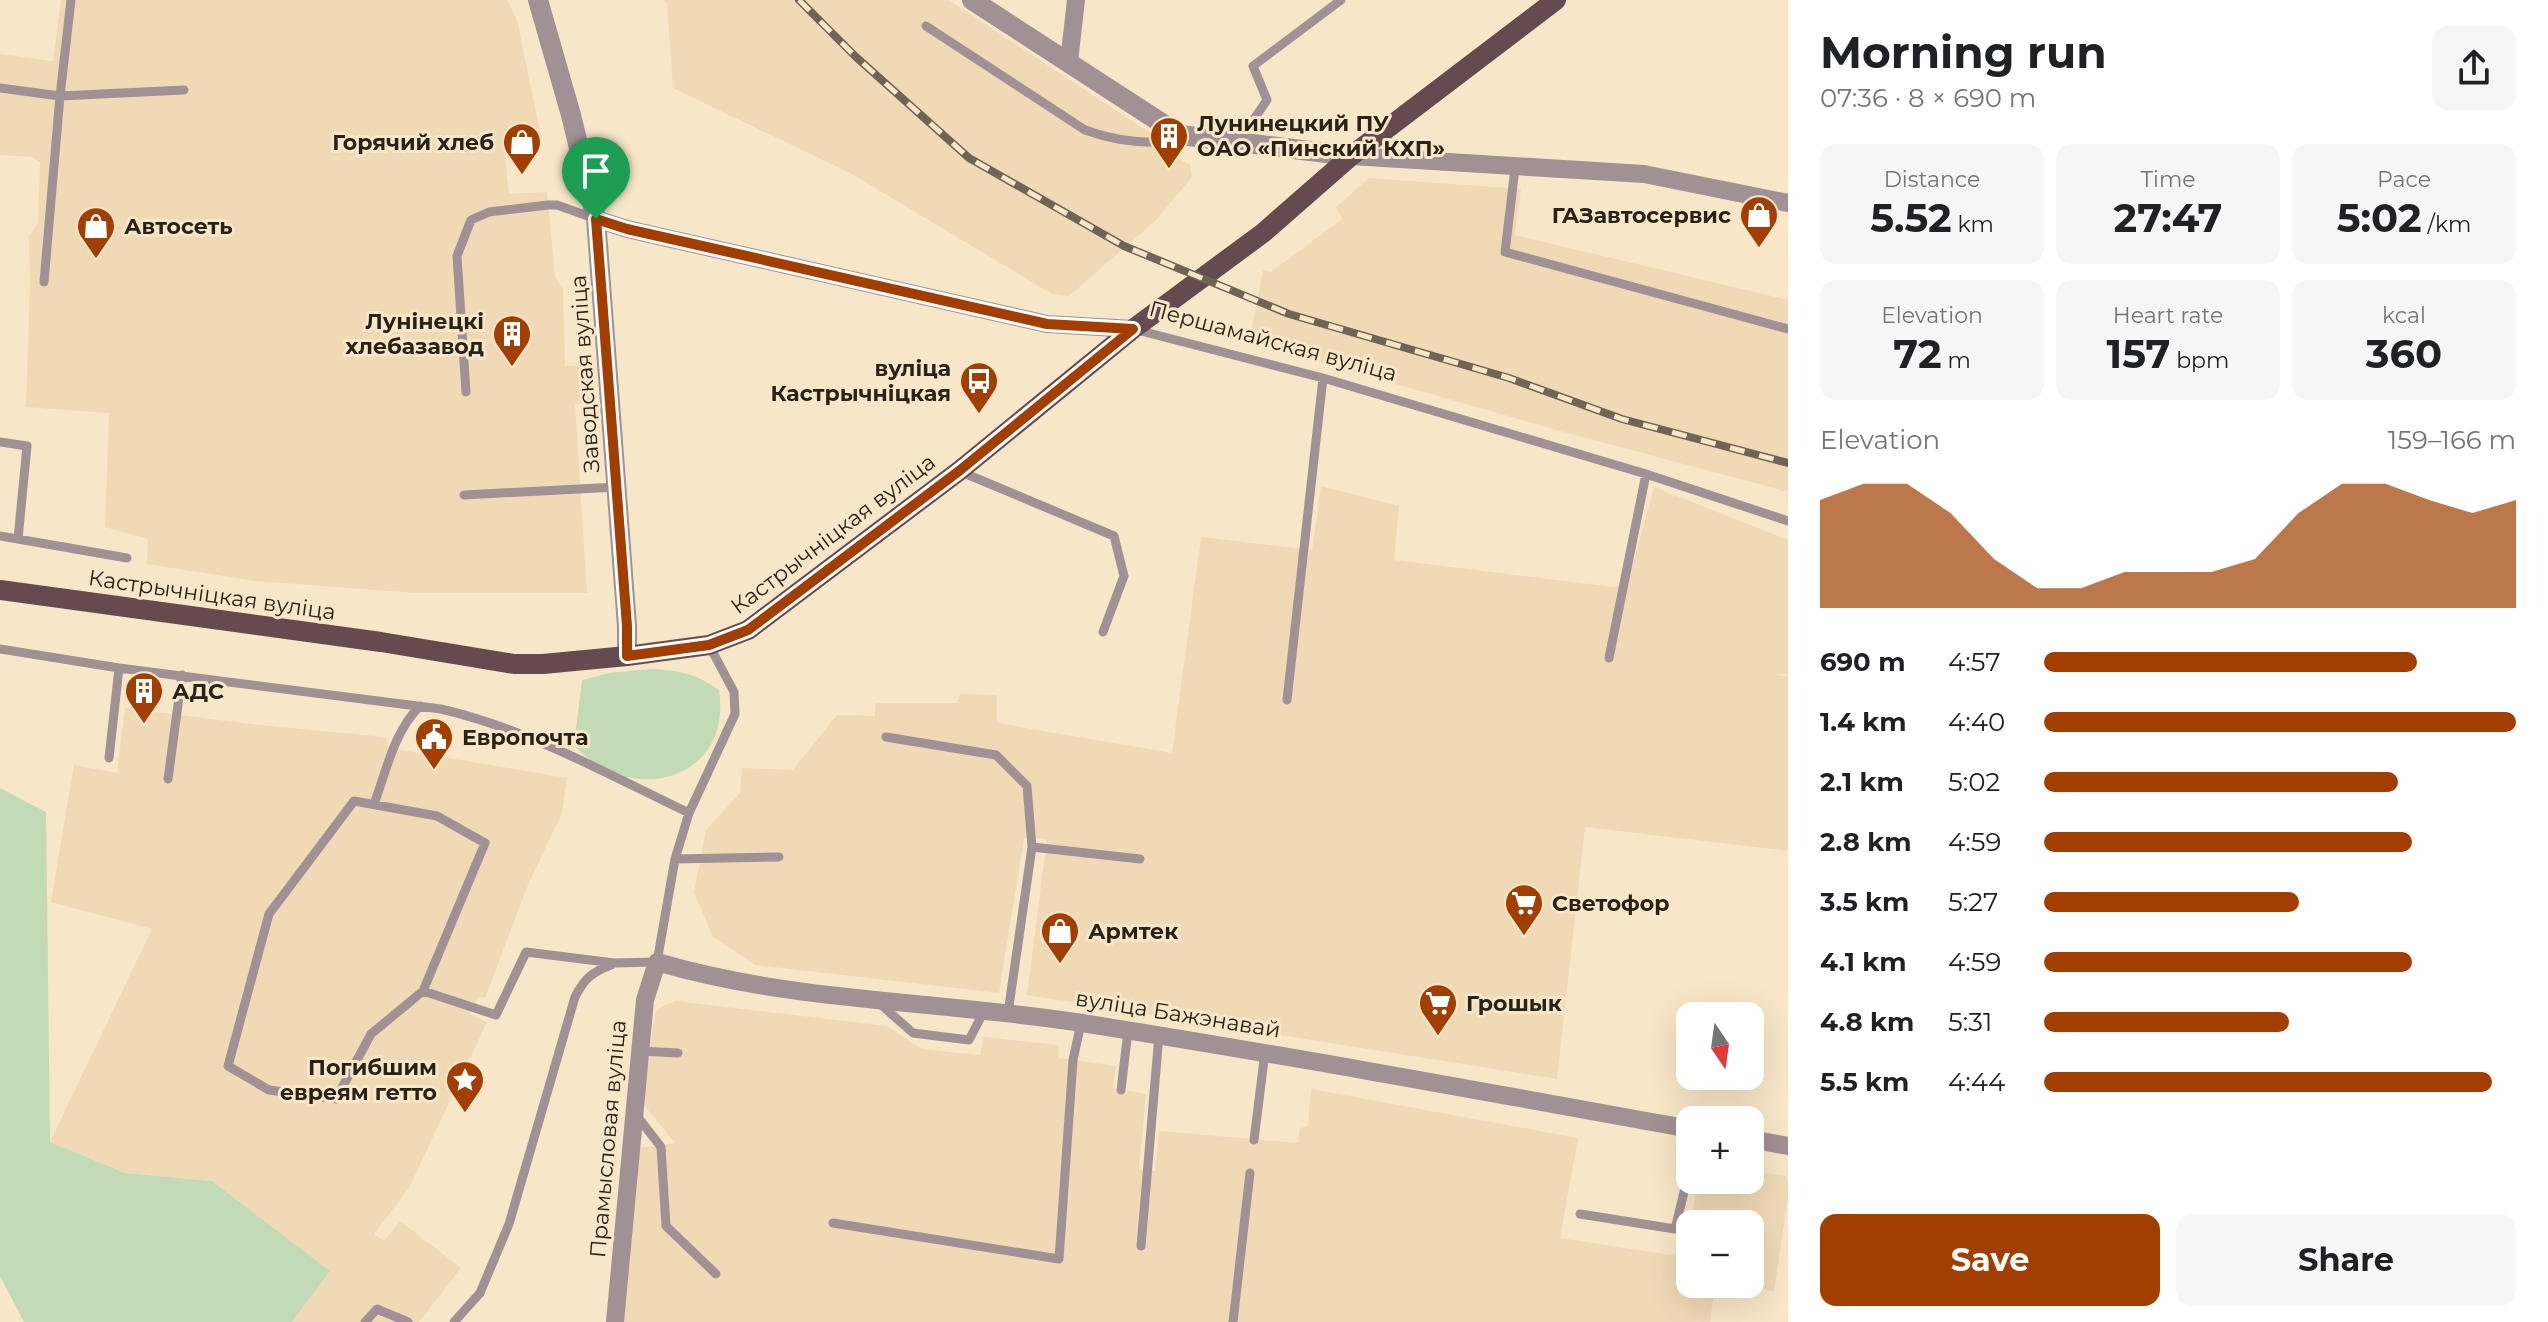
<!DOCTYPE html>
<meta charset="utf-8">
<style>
body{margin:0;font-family:Montserrat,sans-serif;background:#f6f6f6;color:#202124;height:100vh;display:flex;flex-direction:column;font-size:30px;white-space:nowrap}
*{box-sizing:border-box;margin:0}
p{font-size:26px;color:#757577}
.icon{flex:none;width:44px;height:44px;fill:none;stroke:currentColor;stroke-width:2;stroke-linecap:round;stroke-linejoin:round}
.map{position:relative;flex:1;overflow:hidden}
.drawer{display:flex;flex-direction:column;background:#fff;width:760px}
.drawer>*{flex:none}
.needle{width:52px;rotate:167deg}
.buttons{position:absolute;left:1676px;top:1002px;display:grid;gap:16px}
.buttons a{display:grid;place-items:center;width:88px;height:88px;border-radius:16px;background:#fff;box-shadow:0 8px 32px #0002;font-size:40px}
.pin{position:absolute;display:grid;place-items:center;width:68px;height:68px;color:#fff;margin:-82px -34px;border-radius:50% 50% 50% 0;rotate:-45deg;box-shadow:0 0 8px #0007}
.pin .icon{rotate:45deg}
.round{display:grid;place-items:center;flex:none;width:84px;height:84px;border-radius:16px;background:#f6f6f6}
.summary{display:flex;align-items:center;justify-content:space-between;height:136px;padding:0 32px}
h1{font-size:44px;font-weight:700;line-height:60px}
.figures{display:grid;grid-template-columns:repeat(3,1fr);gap:12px;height:136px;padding:8px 32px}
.figures div{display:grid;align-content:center;border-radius:16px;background:#f6f6f6;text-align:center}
.figures b{font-size:40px;font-weight:700}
.figures small{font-size:22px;font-weight:400}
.figures p{font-size:22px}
.chart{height:224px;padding:16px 32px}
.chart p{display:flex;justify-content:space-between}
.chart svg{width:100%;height:144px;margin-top:8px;fill:#a13e00;opacity:.7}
.cta{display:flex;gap:16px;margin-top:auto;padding:16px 32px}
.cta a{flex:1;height:92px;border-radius:16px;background:#a13e00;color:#fff;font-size:32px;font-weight:700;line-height:92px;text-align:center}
.cta a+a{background:#f6f6f6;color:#202124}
ul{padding:0 32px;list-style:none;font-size:26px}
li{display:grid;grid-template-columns:128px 96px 1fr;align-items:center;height:60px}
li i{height:20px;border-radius:10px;background:#a13e00}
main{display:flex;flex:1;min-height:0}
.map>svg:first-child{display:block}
.built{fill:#f0dab6}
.green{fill:#c2dbb6}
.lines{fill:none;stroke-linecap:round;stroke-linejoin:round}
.service{stroke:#a19194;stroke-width:9}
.minor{stroke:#a19194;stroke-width:18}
.tertiary{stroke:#a19194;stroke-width:20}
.primary{stroke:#654a4f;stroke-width:20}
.rail-casing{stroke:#706554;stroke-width:8}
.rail{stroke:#f8e6c8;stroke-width:5;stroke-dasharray:15;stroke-linecap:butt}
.route-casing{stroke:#fff;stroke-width:16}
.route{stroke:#a13e00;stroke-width:10}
.labels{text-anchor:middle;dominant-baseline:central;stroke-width:6;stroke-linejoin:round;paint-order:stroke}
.poi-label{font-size:22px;font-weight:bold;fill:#292217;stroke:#f8e6c8;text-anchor:start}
.street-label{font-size:22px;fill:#292217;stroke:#f8e6c8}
</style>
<main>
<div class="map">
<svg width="1788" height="1322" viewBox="0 0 1788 1322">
<rect width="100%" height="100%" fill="#f8e6c8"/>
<!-- built -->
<path class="built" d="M61 0H507L517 20 542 141 504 148 509 194 547 192 555 276 563 290 565 366 590 365 591 403 575 404 587 593H416L255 581 147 564 148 539 105 527 109 413 26 407 30 282 29 237 38 223 40 162 32 157 0 155V54L53 61Z
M664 0H949L1161 140 1159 148 1190 165 1192 177 1156 220 1069 296 1052 294 852 174 673 88 667 4Z
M1369 178 1521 189 1515 235 1788 300V492L1560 431 1249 342 1263 270 1271 272 1342 219 1336 207Z
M1321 486 1399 506 1394 560 1613 587 1627 586 1654 487 1788 540V674H1773L1788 677V851L1585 827 1557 1079 1027 995 1047 839 1024 838 999 993 755 965 713 937 694 892 706 830 740 793 742 768 793 770 837 715 875 716V703H957L960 694 997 695V723L1172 753 1201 537 1312 550Z
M125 708 250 724 385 737 390 748 567 778 562 813 528 885 485 998 479 996 470 1014 487 1022 409 1188 374 1234 384 1241 400 1221 461 1268 419 1322H292L330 1271 212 1181 125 1173 50 1142 152 929 51 902 74 765 117 773Z
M676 1001 887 1026 922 1049 980 1055 984 1037 1059 1045 1058 1058 1116 1066 1113 1088 1146 1094 1139 1170 1155 1171 1159 1131 1298 1143 1300 1128 1308 1126 1311 1089 1578 1138 1560 1238 1684 1257 1690 1225V1284H1715L1710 1322H622L640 1148 675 1143 643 1104 655 1013 661 1007Z
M1750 1170 1786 1176 1788 1180V1197L1774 1291 1726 1284H1750V1224H1690L1698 1180H1750Z"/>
<!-- green -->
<path class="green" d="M652 669C678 670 697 674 719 690 733 781 630 808 574 745L582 680 609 673Z
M0 788 46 812 50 1142 125 1173 212 1181 330 1271 292 1322H24L0 1276Z"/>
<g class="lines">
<!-- service -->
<path class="service" d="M926 26 1085 130C1118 142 1148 145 1183 141
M0 88 60 96 184 90
M1239 141 1267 100 1253 66 1341 0
M1515 168 1505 252 1788 329
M44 282 60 96 71 0
M1137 330 1323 378 1646 474 1788 521
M466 392 457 256 471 220 489 212 548 205H557L596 219
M0 442 27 446 18 539
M959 471 1114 536 1124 576 1103 632
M464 495 617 487
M0 536 127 558
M0 649 119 668 441 709C528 729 609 775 689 813
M1609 658 1646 474
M1287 700 1323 378
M886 737 996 755 1027 786 1032 847 1008 1013
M109 758 119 668
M168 779 182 675
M374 804C386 772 394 731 420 706
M1032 847 1140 859
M675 859 779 857
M423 991 485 843 437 816 354 801 269 914 228 1066 269 1090 336 1099 371 1034 423 991 496 1015 526 952 614 963 657 962 675 859 689 813 735 714 734 692 709 645
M878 1002 913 1033 969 1040 984 1011
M640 1051 678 1053
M1121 1090 1128 1031
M637 1116 661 1147 666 1226 716 1274
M1254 1140 1265 1052
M1580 1214 1675 1229 1690 1168
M833 1223 1059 1259 1073 1060 1081 1023
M1141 1246 1159 1035
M365 1322 377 1309 408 1322
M454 1322 480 1293 509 1224 575 997C584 979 592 972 611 965
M1233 1322 1250 1173"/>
<!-- minor -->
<path class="minor" d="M1069 62 1076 0
M1351 156 1644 174 1788 203
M596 219 627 229 1047 324 1133 329
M1750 1139 1788 1146
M615 1322 645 1000 657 962C792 1002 942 1001 1082 1023 1285 1055 1487 1092 1690 1129"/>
<!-- tertiary -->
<path class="tertiary" d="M538 0 571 115 596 219 627 626V656
M972 0 1180 135 1351 156"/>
<!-- primary -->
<path class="primary" d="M0 590 381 642 514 664H543L627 656 709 645 748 630 959 471 1133 329 1263 233 1351 156 1556 0"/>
<defs>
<path id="rail" d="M799 0 856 57 969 158 1124 246 1289 314 1509 378 1622 419 1788 463"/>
</defs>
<!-- rail casing -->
<use href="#rail" class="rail-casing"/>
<!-- rail -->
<use href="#rail" class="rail"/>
</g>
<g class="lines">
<defs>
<path id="route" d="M596 219 627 229 1047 324 1133 329 959 471 748 630 709 645 627 656V626Z"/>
</defs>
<!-- route casing -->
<use href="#route" class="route-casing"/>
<!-- route -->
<use href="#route" class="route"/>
</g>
<!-- icons -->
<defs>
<symbol id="building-pin" viewBox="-11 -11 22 30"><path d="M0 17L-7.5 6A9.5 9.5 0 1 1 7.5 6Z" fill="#a13e00" stroke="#f8e6c8"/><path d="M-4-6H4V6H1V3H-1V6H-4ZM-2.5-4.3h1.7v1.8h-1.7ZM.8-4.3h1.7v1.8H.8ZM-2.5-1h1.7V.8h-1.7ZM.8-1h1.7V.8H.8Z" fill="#fff"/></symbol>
<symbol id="shop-pin" viewBox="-11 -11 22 30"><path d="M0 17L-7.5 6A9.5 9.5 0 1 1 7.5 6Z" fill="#a13e00" stroke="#f8e6c8"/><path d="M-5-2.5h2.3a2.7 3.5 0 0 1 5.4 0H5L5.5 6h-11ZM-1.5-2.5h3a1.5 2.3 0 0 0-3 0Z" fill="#fff"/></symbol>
<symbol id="bus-pin" viewBox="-11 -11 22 30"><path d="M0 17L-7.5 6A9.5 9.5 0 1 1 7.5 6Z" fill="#a13e00" stroke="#f8e6c8"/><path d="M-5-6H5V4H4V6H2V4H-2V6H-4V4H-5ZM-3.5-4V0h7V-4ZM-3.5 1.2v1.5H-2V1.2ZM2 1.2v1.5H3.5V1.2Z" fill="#fff"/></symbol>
<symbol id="civic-pin" viewBox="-11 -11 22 30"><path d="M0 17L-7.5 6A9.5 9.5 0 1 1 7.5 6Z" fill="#a13e00" stroke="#f8e6c8"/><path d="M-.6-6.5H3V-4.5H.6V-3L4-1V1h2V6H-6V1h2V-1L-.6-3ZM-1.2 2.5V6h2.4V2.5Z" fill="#fff"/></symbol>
<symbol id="supermarket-pin" viewBox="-11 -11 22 30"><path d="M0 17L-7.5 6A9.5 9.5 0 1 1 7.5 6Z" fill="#a13e00" stroke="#f8e6c8"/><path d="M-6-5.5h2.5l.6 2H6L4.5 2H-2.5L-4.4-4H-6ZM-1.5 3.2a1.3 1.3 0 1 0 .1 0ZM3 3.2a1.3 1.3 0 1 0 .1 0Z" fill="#fff"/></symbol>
<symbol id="sight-pin" viewBox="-11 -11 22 30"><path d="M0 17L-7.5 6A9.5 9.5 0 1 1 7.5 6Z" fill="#a13e00" stroke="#f8e6c8"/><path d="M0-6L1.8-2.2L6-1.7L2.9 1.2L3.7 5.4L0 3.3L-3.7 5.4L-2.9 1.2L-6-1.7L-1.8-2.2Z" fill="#fff"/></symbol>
</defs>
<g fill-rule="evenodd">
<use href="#building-pin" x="1147" y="114" width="44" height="60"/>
<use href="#shop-pin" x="500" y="120" width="44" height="60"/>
<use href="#shop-pin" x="1737" y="193" width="44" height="60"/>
<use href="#shop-pin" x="74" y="204" width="44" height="60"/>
<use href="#building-pin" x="490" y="312" width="44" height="60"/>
<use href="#bus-pin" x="957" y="359" width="44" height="60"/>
<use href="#building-pin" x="122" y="669" width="44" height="60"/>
<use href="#civic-pin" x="412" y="715" width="44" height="60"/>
<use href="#supermarket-pin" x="1502" y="881" width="44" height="60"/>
<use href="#shop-pin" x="1038" y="909" width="44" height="60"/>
<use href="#supermarket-pin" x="1416" y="981" width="44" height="60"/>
<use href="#sight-pin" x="443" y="1058" width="44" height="60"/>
</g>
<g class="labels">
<!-- poi labels -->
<g class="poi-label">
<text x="1197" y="123">Лунинецкий ПУ<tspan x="1197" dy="25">ОАО «Пинский КХП»</tspan></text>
<text x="494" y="142" text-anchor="end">Горячий хлеб</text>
<text x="1731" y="215" text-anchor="end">ГАЗавтосервис</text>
<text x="124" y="226">Автосеть</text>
<text x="484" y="321" text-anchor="end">Лунінецкі<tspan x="484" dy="25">хлебазавод</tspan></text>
<text x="951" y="368" text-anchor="end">вуліца<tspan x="951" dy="25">Кастрычніцкая</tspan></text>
<text x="172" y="691">АДС</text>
<text x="462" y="737">Европочта</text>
<text x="1552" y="903">Светофор</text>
<text x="1088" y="931">Армтек</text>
<text x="1466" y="1003">Грошык</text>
<text x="437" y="1067" text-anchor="end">Погибшим<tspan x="437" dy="25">евреям гетто</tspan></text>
</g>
<!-- street labels -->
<g class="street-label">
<text transform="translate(1273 341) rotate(15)">Першамайская вуліца</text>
<text transform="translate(585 374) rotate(-94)">Заводская вуліца</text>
<text transform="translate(833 534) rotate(-37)">Кастрычніцкая вуліца</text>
<text transform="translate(212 595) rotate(8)">Кастрычніцкая вуліца</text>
<text transform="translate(1178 1014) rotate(9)">вуліца Бажэнавай</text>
<text transform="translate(608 1139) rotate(-85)">Прамысловая вуліца</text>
</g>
</g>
</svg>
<div class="buttons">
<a><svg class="needle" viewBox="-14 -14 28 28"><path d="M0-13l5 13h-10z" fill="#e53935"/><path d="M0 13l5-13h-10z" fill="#757577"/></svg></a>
<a>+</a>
<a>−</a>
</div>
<div class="pin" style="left:596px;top:219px;background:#1e9e55"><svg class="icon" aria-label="arrive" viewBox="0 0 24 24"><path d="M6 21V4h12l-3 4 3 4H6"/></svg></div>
</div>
<section class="drawer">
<div class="summary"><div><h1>Morning run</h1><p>07:36 · 8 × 690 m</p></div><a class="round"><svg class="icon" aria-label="share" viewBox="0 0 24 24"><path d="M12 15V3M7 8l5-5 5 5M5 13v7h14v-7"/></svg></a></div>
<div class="figures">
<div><p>Distance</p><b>5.52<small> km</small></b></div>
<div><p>Time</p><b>27:47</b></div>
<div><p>Pace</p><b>5:02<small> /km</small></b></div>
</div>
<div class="figures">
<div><p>Elevation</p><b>72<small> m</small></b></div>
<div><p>Heart rate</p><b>157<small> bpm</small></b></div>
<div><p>kcal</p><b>360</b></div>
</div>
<div class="chart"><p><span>Elevation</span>159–166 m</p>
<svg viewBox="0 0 160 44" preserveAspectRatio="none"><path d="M0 44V11L10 6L20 6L30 15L40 29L50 38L60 38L70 33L80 33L90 33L100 29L110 15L120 6L130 6L140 11L150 15L160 11V44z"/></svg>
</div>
<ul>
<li><b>690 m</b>4:57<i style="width:79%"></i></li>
<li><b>1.4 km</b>4:40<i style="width:100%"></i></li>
<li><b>2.1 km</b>5:02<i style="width:75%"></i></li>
<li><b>2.8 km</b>4:59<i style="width:78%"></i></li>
<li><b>3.5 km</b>5:27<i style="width:54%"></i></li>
<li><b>4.1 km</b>4:59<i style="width:78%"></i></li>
<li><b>4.8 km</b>5:31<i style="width:52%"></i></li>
<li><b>5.5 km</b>4:44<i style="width:95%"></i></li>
</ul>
<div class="cta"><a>Save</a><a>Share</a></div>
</section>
</main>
